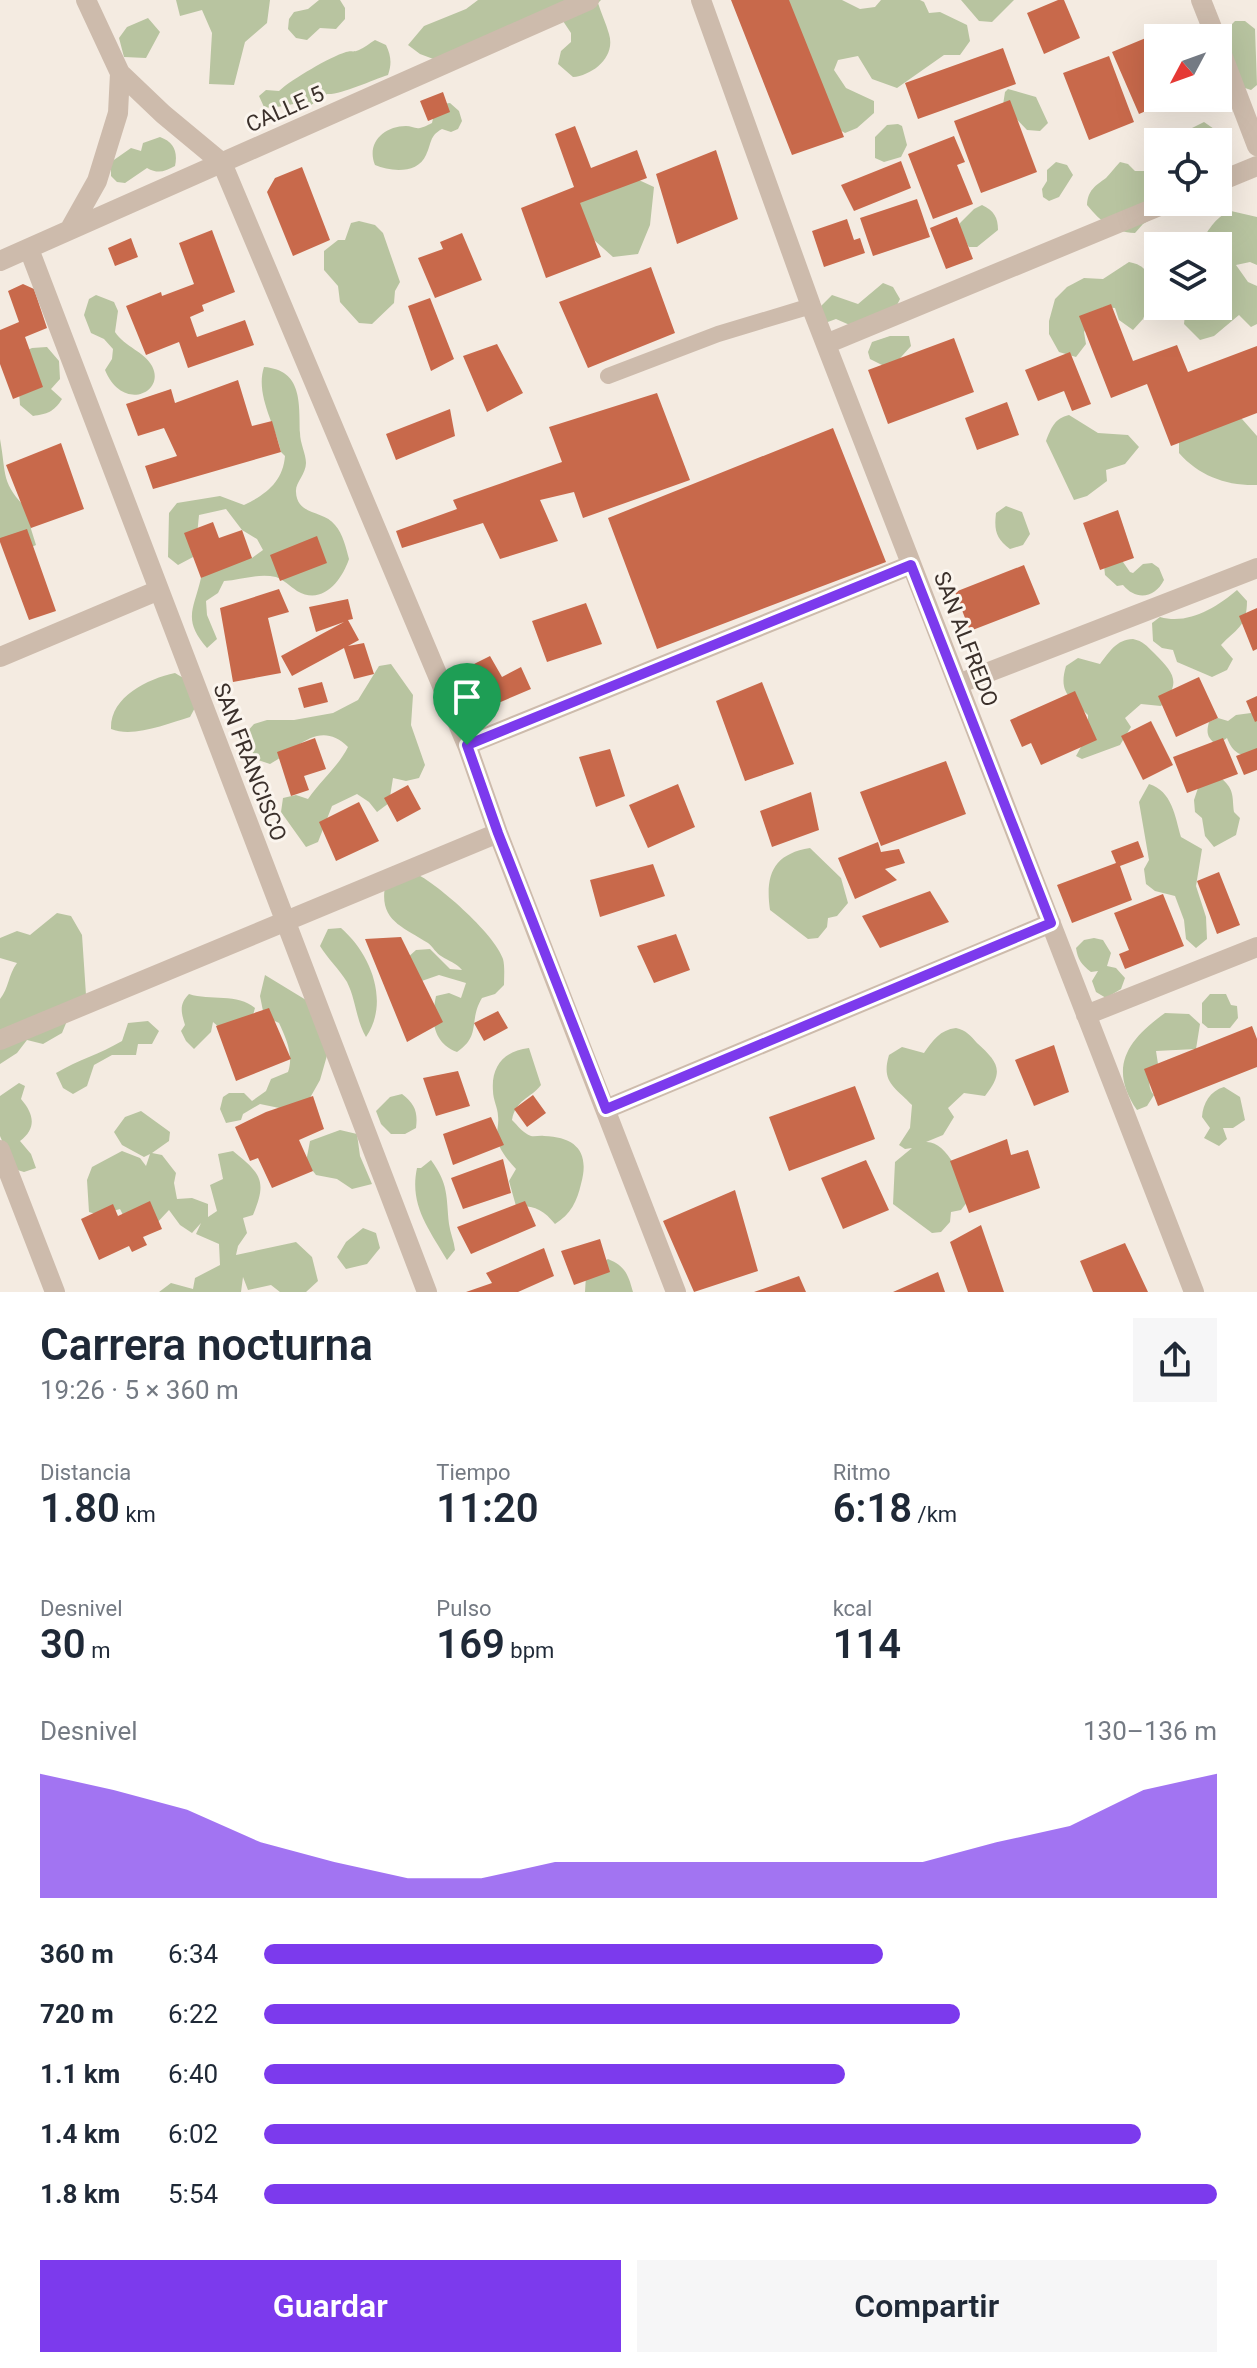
<!DOCTYPE html>
<html lang="es">
<meta charset="utf-8">
<style>
body{margin:0;font-family:Roboto,sans-serif;background:#f6f6f7;color:#1f2937;height:100vh;display:flex;flex-direction:column;font-size:30px;white-space:nowrap}
*{box-sizing:border-box;margin:0}
p{font-size:26px;color:#747a83}
.icon{flex:none;width:44px;height:44px;fill:none;stroke:currentColor;stroke-width:2;stroke-linecap:round;stroke-linejoin:round}
.map{position:relative;height:1292px;overflow:hidden}
.drawer{display:flex;flex-direction:column;background:#fff;flex:1}
.drawer>*{flex:none}
.needle{width:52px;rotate:229deg}
.buttons{position:absolute;left:1144px;top:24px;display:grid;gap:16px}
.buttons a{display:grid;place-items:center;width:88px;height:88px;border-radius:0px;background:#fff;box-shadow:0 8px 32px #0002;font-size:40px}
.pin{position:absolute;display:grid;place-items:center;width:68px;height:68px;color:#fff;margin:-82px -34px;border-radius:50% 50% 50% 0;rotate:-45deg;box-shadow:0 0 8px #0007}
.pin .icon{rotate:45deg}
.round{display:grid;place-items:center;flex:none;width:84px;height:84px;border-radius:0px;background:#f6f6f7}
.head{display:flex;align-items:center;justify-content:space-between;height:136px;padding:0 40px}
h1{font-size:44px;font-weight:600;line-height:60px}
.figures{display:grid;grid-template-columns:repeat(3,1fr);gap:12px;height:136px;padding:8px 40px}
.figures div{display:grid;align-content:center}
.figures b{font-size:40px;font-weight:600}
.figures small{font-size:22px;font-weight:400}
.figures p{font-size:22px}
.chart{height:224px;padding:16px 40px}
.chart p{display:flex;justify-content:space-between}
.chart svg{width:100%;height:144px;margin-top:8px;fill:#7c3aed;opacity:.7}
.cta{display:flex;gap:16px;margin-top:auto;padding:16px 40px}
.cta a{flex:1;height:92px;border-radius:0px;background:#7c3aed;color:#fff;font-size:32px;font-weight:600;line-height:92px;text-align:center}
.cta a+a{background:#f6f6f7;color:#1f2937}
ul{padding:0 40px;list-style:none;font-size:26px}
li{display:grid;grid-template-columns:128px 96px 1fr;align-items:center;height:60px}
li i{height:20px;border-radius:10px;background:#7c3aed}
.map>svg:first-child{display:block}
.green{fill:#b8c4a0}
.building{fill:#c8694b}
.lines{fill:none;stroke-linecap:round;stroke-linejoin:round}
.lane{stroke:#cdbbac;stroke-width:16}
.street{stroke:#cdbbac;stroke-width:20}
.route-casing{stroke:#fff;stroke-width:16}
.route{stroke:#7c3aed;stroke-width:10}
.labels{text-anchor:middle;dominant-baseline:central;stroke-width:6;stroke-linejoin:round;paint-order:stroke}
.street-label{font-size:22px;fill:#3b302b;stroke:#fbf5ee}
</style>
<div class="map">
<svg width="1257" height="1292" viewBox="0 0 1257 1292">
<rect width="100%" height="100%" fill="#f4ebe1"/>
<!-- green -->
<path class="green" d="M176 0H270L267 23 245 42 234 85 209 84 212 33 202 10 180 16Z
M319 0H340L345 8V19L336 29 320 28 307 40 296 38 288 29 289 19 294 12 308 9Z
M478 0H601L598 3C601 13 606 23 609 34 616 57 593 75 573 77L558 64 561 51 571 42V33L561 18 436 60 420 54 408 45 424 26 466 9Z
M786 0H842L860 9 875 7 881 0H920L924 2 929 13 940 12 967 25 970 41 960 55H944L897 88 872 79 858 56 838 60 834 70 846 88 874 101V113L857 128 845 133 824 121Z
M961 0H1014L992 22 979 21Z
M148 18 160 32 146 58 124 57 119 38 127 27Z
M1235 21H1245L1255 29 1257 85 1251 90 1233 84 1223 50 1229 38 1228 28Z
M375 40 386 45C391 56 392 63 388 75 372 80 341 95 327 94L311 105C294 100 281 110 264 107L259 96 266 90 279 91C292 79 330 57 346 52 353 50 351 53 359 50 364 48 370 43 375 40Z
M1008 89 1036 97 1048 123 1040 131 1027 130 1003 105 1005 92Z
M450 103 459 111 462 121 458 129 451 132 442 129C429 136 432 143 426 155 418 174 391 172 375 165 366 143 384 126 406 126 411 126 415 129 420 128 422 128 430 124 432 123L434 114 442 104Z
M1204 122 1217 131 1226 143 1218 155V142H1174L1178 135Z
M898 124 902 126 907 145 901 157 884 162 875 158V137L887 125Z
M160 137C174 142 178 152 175 166 164 172 158 174 147 168L125 183 117 182 111 176V162L131 148 141 151 143 143Z
M1056 162 1067 165 1073 175 1059 197 1049 201 1043 197 1042 189 1047 181V170Z
M1120 162 1128 164 1135 171H1158V202H1180L1143 224 1135 233C1113 232 1101 222 1087 205 1088 190 1095 186 1106 178 1111 173 1115 167 1120 162Z
M615 169 654 187 650 225 638 254 613 257 594 240 570 212Z
M982 205C994 211 998 217 998 230L977 247H969L960 233V223L974 209Z
M1231 211 1257 217V265L1250 262 1236 265 1248 282 1257 286V324L1251 327 1239 315 1214 336 1200 340 1184 324 1185 314 1190 306H1218V246H1198C1208 232 1214 217 1231 211Z
M359 221 375 225 383 233 400 282 395 291 394 303 372 324 359 323 340 302 338 286 324 270V251L338 240H345L351 223Z
M1129 262C1146 265 1149 274 1155 289L1143 319 1133 330 1119 320 1115 308 1103 307 1092 318 1084 332 1086 344 1076 357 1059 352 1049 334V321L1055 299 1067 287 1084 278 1103 279Z
M883 283 893 287 900 299 894 311 852 326 836 319 825 323 821 306 832 295 858 304Z
M96 295 114 302 118 311 115 332C125 347 145 352 152 366 166 392 123 413 105 370L112 359 113 349 104 339 91 333 84 315 89 299Z
M890 336H909L911 346 893 366 882 365 870 359 868 352 872 342Z
M47 347 59 361 60 379 51 389 62 399C54 412 47 414 33 416L20 405 16 355 32 348Z
M264 367C303 370 299 404 300 433 300 443 306 454 306 463 306 474 295 483 296 492 297 516 324 510 335 525 343 534 346 548 349 559 342 580 323 606 297 591 290 586 284 580 276 577 258 573 241 580 224 581L218 593 206 601 207 615 217 639 207 648C182 619 194 609 201 578L245 554 252 558 263 550 257 539 242 530 226 509 199 515 195 556 178 565 168 557 169 513 177 503 220 496 244 505C267 494 283 481 285 456L281 452C275 424 255 395 264 367Z
M1069 415 1098 433 1128 435 1139 447 1125 464 1106 470 1107 481 1087 496 1074 500 1046 441C1051 428 1055 418 1069 415Z
M1228 417 1242 419 1257 436V485C1227 486 1199 476 1179 453V430Z
M0 439C7 478 0 483 32 514L31 529 36 545 27 549 0 539Z
M1006 506 1022 512 1030 534 1023 545 1010 549C996 538 994 531 996 513Z
M1113 559 1123 562 1130 572 1133 573 1143 564 1152 563 1159 568 1164 580C1155 598 1136 601 1123 585L1117 586 1105 575 1104 565Z
M1237 590 1247 601C1247 627 1236 629 1221 645L1233 659 1227 670 1212 677 1177 662 1173 650 1162 648 1153 641 1152 623 1160 617C1188 625 1216 608 1237 590Z
M1133 639C1143 641 1147 646 1154 653 1174 673 1182 682 1161 706L1141 704 1125 718 1131 727 1120 745 1082 759 1076 756 1088 734V715C1070 697 1058 693 1066 666L1078 658 1100 664C1110 651 1116 640 1133 639Z
M391 664 413 695 411 725 425 765 419 778 406 781 393 778 389 803 377 812 369 802 357 794 332 806 318 842 306 847 281 812 283 798 296 795 308 799C321 780 338 767 348 747 319 718 296 750 270 764L255 759 245 734 254 724 267 720H294L333 713 358 700 379 666Z
M175 673 185 679 197 704 190 717C167 724 133 738 111 729 110 697 147 679 175 673Z
M1251 713 1257 715V757C1241 756 1233 754 1227 738L1217 745C1207 738 1206 733 1209 722L1218 718 1228 721 1236 715Z
M1222 779C1235 790 1232 798 1234 812L1240 818 1236 835 1214 847 1205 836 1202 818 1195 812 1194 800 1198 788Z
M1149 784C1172 791 1175 816 1181 837L1202 849 1196 886 1206 917 1207 939 1196 948 1186 939 1184 920 1175 896 1155 891 1146 884 1144 869 1149 860 1139 802Z
M810 848 841 878 848 903 837 916 828 918 827 927 818 938 808 939 770 910C765 875 773 854 810 848Z
M411 871C435 881 495 934 503 959 505 967 504 977 504 985L495 994 482 998C468 1021 482 1035 457 1052 432 1042 431 1020 436 996L449 993 461 998 466 983 439 975 413 984 406 959 416 950 430 949 450 969 462 970C455 962 450 962 441 956 436 953 433 947 428 943 402 926 377 920 386 882Z
M57 913 71 916 82 935 86 995 69 1016 62 1033 43 1044 27 1040 17 1053 0 1064V999C9 988 8 975 17 963L0 958V938L17 931 30 935Z
M341 928C371 954 390 1002 366 1037 356 1020 356 1000 347 982 339 969 328 959 320 946L328 929Z
M1094 938 1103 940 1111 953 1107 966 1116 968 1125 978 1121 989 1106 998 1096 992 1092 981 1098 971 1091 972C1081 964 1078 960 1076 948L1084 940Z
M265 975 306 1000 328 1052 320 1080 306 1105 289 1110 260 1104 243 1114 241 1120 226 1123 220 1109 223 1097 229 1093H244L252 1101 266 1091 271 1079 288 1072C294 1055 286 1038 279 1023L264 1016 260 996Z
M189 994C210 1001 238 993 255 1008L250 1026 227 1034 213 1022 211 1032 194 1049 186 1041 181 1031 185 1025C181 1012 179 1004 189 994Z
M1210 994H1226L1231 1005 1237 1006 1238 1018 1230 1028H1208L1202 1023V1003Z
M1165 1013 1189 1014 1200 1024 1196 1049 1156 1051 1158 1064C1151 1074 1145 1085 1154 1095L1147 1106 1137 1110C1108 1068 1127 1040 1165 1013Z
M148 1021 159 1031 152 1044H138L136 1055H112L94 1065 87 1086 73 1094 63 1088 56 1073C78 1060 100 1054 122 1041L128 1023Z
M956 1028C966 1030 971 1036 977 1043 998 1062 1005 1071 985 1096L964 1093 948 1108 954 1117 943 1135 926 1142C948 1141 961 1180 971 1197L961 1210 951 1212 950 1222 941 1232 932 1233 893 1204 895 1162 912 1148 905 1149 899 1145 910 1128 912 1105C894 1086 881 1082 889 1055L902 1047 924 1053C933 1040 940 1030 956 1028Z
M529 1048 541 1085C530 1099 516 1099 512 1120 518 1126 523 1133 531 1136 535 1137 540 1135 544 1136 576 1137 590 1152 581 1184 577 1201 571 1214 555 1224 544 1210 534 1205 516 1206L509 1181 516 1169C507 1159 498 1149 497 1136 497 1129 499 1123 498 1116 498 1108 493 1100 493 1091 491 1066 504 1051 529 1048Z
M19 1083 25 1086 21 1099C34 1114 37 1128 20 1141L31 1154 36 1168 24 1172 14 1169 0 1136V1096Z
M1224 1087 1240 1097 1245 1120 1233 1128H1223L1227 1139 1219 1146 1204 1138 1210 1128 1202 1117C1203 1103 1210 1091 1224 1087Z
M402 1094C415 1104 418 1112 416 1128L405 1134H391L381 1124 376 1111 390 1097Z
M141 1111 170 1132 169 1141 152 1153 162 1155 176 1173 174 1183 177 1199 192 1198 208 1204V1217L217 1211 210 1185 223 1179 218 1154 233 1151C260 1173 268 1180 253 1215L243 1218 247 1233 238 1246 236 1255 296 1242 312 1257 318 1281 306 1292H280L271 1285 248 1290 243 1277 241 1292H159L171 1283 193 1289 195 1278 220 1265 219 1244 196 1234 201 1223 192 1233 180 1225 169 1210 154 1226 128 1225 120 1209 99 1215 89 1212 87 1180 92 1167 122 1151 140 1158 146 1166 150 1154 144 1157 122 1145 114 1132 125 1117Z
M340 1130 357 1134 360 1156 372 1184 352 1189 337 1179 316 1175 306 1162 310 1141Z
M431 1160C449 1185 446 1196 449 1224 450 1232 454 1241 455 1250L447 1260C429 1229 409 1205 417 1168H421Z
M363 1228 376 1233 380 1248 367 1264 346 1269 337 1257 346 1242Z
M608 1259C625 1266 628 1274 633 1292H585L586 1275 595 1266Z"/>
<!-- building -->
<path class="building" d="M731 0H789L844 137 792 155Z
M1058 0H1064L1080 38 1044 54 1027 13Z
M1153 35 1158 47V98H1176L1139 114 1112 52Z
M1003 48 1016 84 918 119 905 83Z
M1109 56 1134 122 1089 140 1063 73Z
M443 92 450 112 428 121 420 101Z
M1010 100 1037 172 981 193 954 121Z
M575 126 591 168 637 150 647 178 580 203 601 257 546 278 521 208 574 187 555 134Z
M954 136 965 162 957 165 973 204 933 219 908 154Z
M716 150 738 219 677 244 656 174Z
M901 161 911 188 854 211 841 185Z
M302 167 330 240 293 256 267 192 275 178Z
M917 199 930 237 873 256 860 218Z
M957 217 973 259 946 269 930 228Z
M847 219 854 240 860 238 865 253 824 267 812 231Z
M212 230 235 292 202 305 204 311 190 317 197 337 245 320 254 345 188 368 179 342 146 355 126 306 161 292 162 296 194 284 179 243Z
M462 233 482 280 435 298 418 258 443 249 440 242Z
M131 238 138 257 115 266 108 248Z
M651 267 675 333 588 368 559 302Z
M23 284 34 289 47 328 25 337 43 387 13 399 0 364V330L19 322 8 291Z
M430 298 454 359 431 371 408 306Z
M1111 304 1133 361 1177 345 1188 372 1257 346V413L1171 446 1147 384 1111 398 1079 316Z
M1171 306H1203L1176 317Z
M954 338 974 392 888 424 868 370Z
M497 344 523 393 487 412 463 356Z
M1070 352 1091 404 1072 411 1064 391 1038 401 1025 370Z
M238 380 252 426 272 421 281 452 153 489 145 466 177 456 164 428 138 436 126 404 171 389 175 403Z
M657 393 690 480 583 518 574 492 540 500 558 541 500 559 483 523 402 548 396 531 457 509 453 500 562 462 549 427Z
M1007 402 1019 435 977 450 965 418Z
M450 409 455 436 396 460 386 434Z
M833 428 886 562 657 649 608 518Z
M61 443 84 509 31 528 6 465Z
M1118 510 1134 558 1100 570 1083 523Z
M213 522 219 538 242 530 252 558 201 578 184 533Z
M27 529 56 611 29 620 0 542V538Z
M317 536 327 563 280 581 270 555Z
M1024 565 1040 604 970 631 955 592Z
M279 589 289 612 268 618 281 673 233 682 220 608Z
M348 599 353 619 348 620 359 640 348 646 364 643 374 674 354 679 344 648 292 676 281 656 344 622 316 632 309 607Z
M586 603 602 644 547 662 532 621Z
M1257 608V649L1253 651 1239 616Z
M490 656 502 677 521 667 531 689 482 710 464 669Z
M1199 677 1218 718 1176 737 1158 696Z
M322 682 328 702 304 708 298 688Z
M762 682 794 764 745 781 716 701Z
M1075 691 1097 740 1041 765 1031 743 1022 747 1010 720Z
M1257 696V721L1255 722 1246 701Z
M1151 721 1173 765 1143 780 1121 736Z
M315 738 326 769 304 776 309 790 291 796 277 752Z
M1223 738 1238 774 1187 793 1173 757Z
M1257 748V770L1244 775 1236 756Z
M610 749 625 796 596 807 579 757Z
M946 761 966 814 881 846 860 792Z
M678 784 695 827 648 848 629 805Z
M408 785 421 809 397 822 384 798Z
M811 792 819 830 772 847 760 811Z
M359 802 379 841 336 861 319 822Z
M1138 841 1144 857 1120 866 1132 900 1072 923 1057 885 1116 863 1111 851Z
M878 842 881 852 899 849 905 863 885 869 897 880 855 899 838 858Z
M653 864 665 896 600 917 590 880Z
M1219 872 1240 925 1217 934 1197 881Z
M930 891 949 922 880 948 862 916Z
M1163 894 1184 946 1125 969 1119 954 1129 950 1114 913Z
M676 934 690 970 654 983 637 946Z
M401 937 443 1022 407 1042 365 939Z
M269 1008 291 1059 236 1081 216 1026Z
M498 1011 508 1028 484 1041 474 1023Z
M1252 1026 1257 1039V1067L1158 1106 1144 1069Z
M1054 1045 1069 1092 1034 1106 1015 1060Z
M458 1071 470 1106 436 1116 423 1078Z
M855 1086 875 1139 789 1171 769 1117Z
M533 1095 546 1113 527 1127 514 1109Z
M313 1096 324 1129 299 1140 313 1171 272 1188 258 1158 250 1161 235 1127 266 1112Z
M491 1117 504 1145 453 1165 443 1134Z
M1007 1139 1011 1155 1028 1150 1040 1188 969 1213 950 1161Z
M503 1159 511 1193 463 1209 451 1178Z
M866 1160 889 1210 843 1229 821 1178Z
M735 1190 758 1271 694 1292 663 1221Z
M150 1201 162 1229 143 1237 147 1245 132 1252 129 1246 99 1260 81 1219 113 1204 118 1216Z
M525 1201 536 1226 471 1254 457 1227Z
M981 1225 1004 1292H968L950 1242Z
M600 1239 610 1272 574 1285 561 1251Z
M1125 1243 1148 1292H1093L1080 1261Z
M544 1248 554 1276 518 1292H466L492 1283 486 1273Z
M938 1272 945 1292H893Z
M799 1276 806 1292H754Z"/>
<g class="lines">
<!-- lane -->
<path class="lane" d="M608 376 718 334 811 306"/>
<!-- street -->
<path class="street" d="M86 0 120 73 163 114 222 163 467 745 498 833 676 1292
M701 0 811 306 1194 1292
M1201 0 1216 38
M1218 44 1257 146
M1218 182 1257 166
M70 229 97 181 118 113 120 73
M29 249 427 1292
M0 261 589 0
M826 344 1169 202
M0 657 159 590
M958 684 1257 568
M467 745 911 565
M1086 1015 1257 947
M0 1040 498 833
M606 1109 1051 923
M0 1150 55 1292"/>
</g>
<g class="lines">
<defs>
<path id="route" d="M911 565 1051 923 606 1109 498 833 467 745Z"/>
</defs>
<!-- route casing -->
<use href="#route" class="route-casing"/>
<!-- route -->
<use href="#route" class="route"/>
</g>
<g class="labels">
<!-- street labels -->
<g class="street-label">
<text transform="translate(285 109) rotate(-24)">CALLE 5</text>
<text transform="translate(966 639) rotate(69)">SAN ALFREDO</text>
<text transform="translate(250 762) rotate(69)">SAN FRANCISCO</text>
</g>
</g>
</svg>
<div class="buttons">
<a><svg class="needle" viewBox="-14 -14 28 28"><path d="M0-13l5 13h-10z" fill="#e53935"/><path d="M0 13l5-13h-10z" fill="#747a83"/></svg></a>
<a><svg class="icon" aria-label="locate" viewBox="0 0 24 24"><circle cx="12" cy="12" r="6"/><path d="M12 2v4M12 18v4M2 12h4M18 12h4"/></svg></a>
<a><svg class="icon" aria-label="layers" viewBox="0 0 24 24"><path d="M12 4l9 5-9 5-9-5zM3 14l9 5 9-5"/></svg></a>
</div>
<div class="pin" style="left:467px;top:745px;background:#1e9e55"><svg class="icon" aria-label="arrive" viewBox="0 0 24 24"><path d="M6 21V4h12l-3 4 3 4H6"/></svg></div>
</div>
<section class="drawer">
<div class="head"><div><h1>Carrera nocturna</h1><p>19:26 · 5 × 360 m</p></div><a class="round"><svg class="icon" aria-label="share" viewBox="0 0 24 24"><path d="M12 15V3M7 8l5-5 5 5M5 13v7h14v-7"/></svg></a></div>
<div class="figures">
<div><p>Distancia</p><b>1.80<small> km</small></b></div>
<div><p>Tiempo</p><b>11:20</b></div>
<div><p>Ritmo</p><b>6:18<small> /km</small></b></div>
</div>
<div class="figures">
<div><p>Desnivel</p><b>30<small> m</small></b></div>
<div><p>Pulso</p><b>169<small> bpm</small></b></div>
<div><p>kcal</p><b>114</b></div>
</div>
<div class="chart"><p><span>Desnivel</span>130–136 m</p>
<svg viewBox="0 0 160 44" preserveAspectRatio="none"><path d="M0 44V6L10 11L20 17L30 27L40 33L50 38L60 38L70 33L80 33L90 33L100 33L110 33L120 33L130 27L140 22L150 11L160 6V44z"/></svg>
</div>
<ul>
<li><b>360 m</b>6:34<i style="width:65%"></i></li>
<li><b>720 m</b>6:22<i style="width:73%"></i></li>
<li><b>1.1 km</b>6:40<i style="width:61%"></i></li>
<li><b>1.4 km</b>6:02<i style="width:92%"></i></li>
<li><b>1.8 km</b>5:54<i style="width:100%"></i></li>
</ul>
<div class="cta"><a>Guardar</a><a>Compartir</a></div>
</section>
